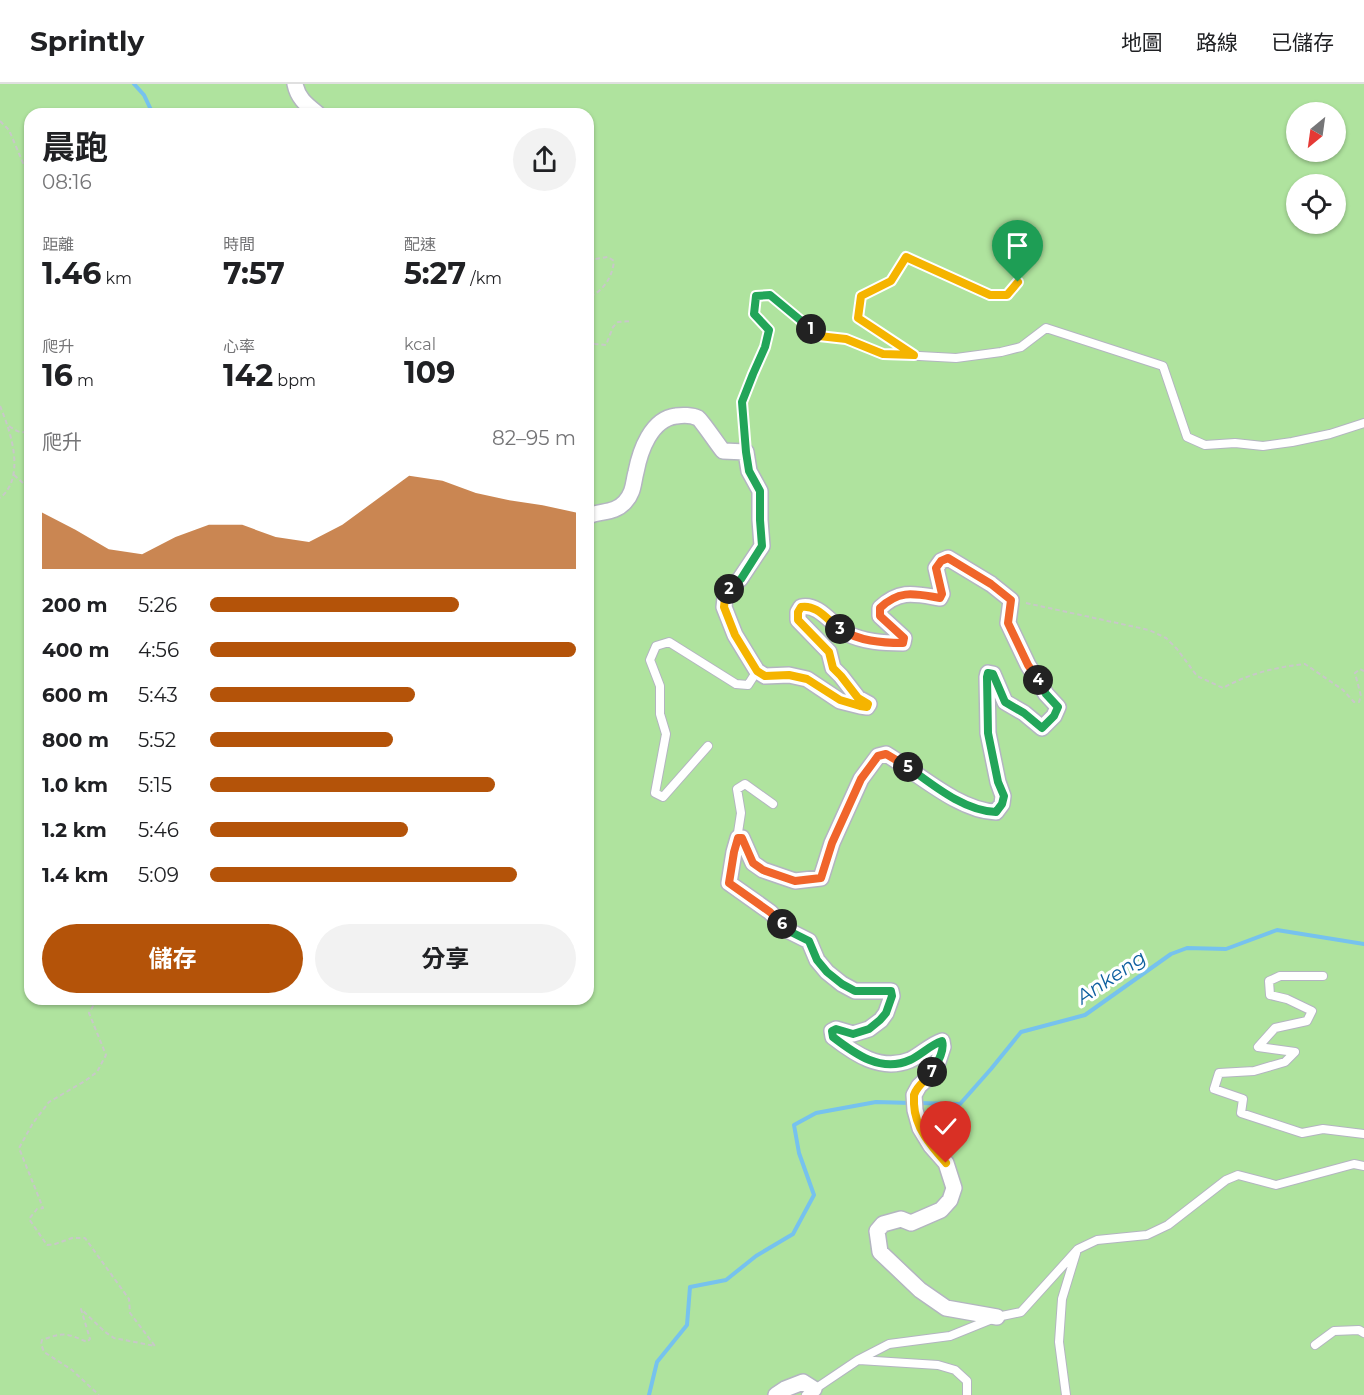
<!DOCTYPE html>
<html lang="zh-TW">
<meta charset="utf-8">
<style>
body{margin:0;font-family:Montserrat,"Noto Sans TC",sans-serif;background:#f2f2f2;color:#202124;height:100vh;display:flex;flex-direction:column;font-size:22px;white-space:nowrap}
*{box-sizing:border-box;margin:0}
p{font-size:20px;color:#757577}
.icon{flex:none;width:33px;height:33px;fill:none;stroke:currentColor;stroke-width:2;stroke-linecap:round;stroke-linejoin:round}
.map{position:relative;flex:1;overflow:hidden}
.details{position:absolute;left:24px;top:24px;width:570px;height:897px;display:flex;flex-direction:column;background:#fff;border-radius:18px;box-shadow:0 2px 4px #0004}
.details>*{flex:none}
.needle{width:39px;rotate:209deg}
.controls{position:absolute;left:1286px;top:18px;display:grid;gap:12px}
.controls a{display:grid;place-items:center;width:60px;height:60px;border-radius:50%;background:#fff;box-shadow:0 2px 4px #0004;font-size:30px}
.pin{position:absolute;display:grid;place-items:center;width:51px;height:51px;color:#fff;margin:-62px -26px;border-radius:50% 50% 50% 0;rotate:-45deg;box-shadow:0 0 6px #0007}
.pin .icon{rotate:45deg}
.km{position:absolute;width:30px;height:30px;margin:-15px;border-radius:50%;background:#222;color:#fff;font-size:16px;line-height:30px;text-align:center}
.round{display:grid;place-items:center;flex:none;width:63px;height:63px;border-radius:32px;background:#f2f2f2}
.head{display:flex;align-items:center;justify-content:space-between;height:102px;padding:0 18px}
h1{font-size:33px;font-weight:700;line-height:45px}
.stats{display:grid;grid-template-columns:repeat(3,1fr);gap:9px;height:102px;padding:6px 18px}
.stats div{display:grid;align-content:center}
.stats b{font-size:30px;font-weight:700}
.stats small{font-size:16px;font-weight:400}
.stats p{font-size:16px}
.chart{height:168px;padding:12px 18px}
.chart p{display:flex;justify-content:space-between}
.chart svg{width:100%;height:108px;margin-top:6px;fill:#b45309;opacity:.7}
.action{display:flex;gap:12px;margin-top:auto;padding:12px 18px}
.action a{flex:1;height:69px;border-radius:36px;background:#b45309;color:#fff;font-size:24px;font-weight:700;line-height:69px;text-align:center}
.action a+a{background:#f2f2f2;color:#202124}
ul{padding:0 18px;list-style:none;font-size:20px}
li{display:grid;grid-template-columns:96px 72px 1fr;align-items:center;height:45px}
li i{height:15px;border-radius:8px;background:#b45309}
header{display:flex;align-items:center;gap:36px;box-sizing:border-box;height:84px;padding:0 30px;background:#fff;border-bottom:2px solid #e0e0e0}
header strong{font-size:28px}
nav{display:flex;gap:33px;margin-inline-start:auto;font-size:21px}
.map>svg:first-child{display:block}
.green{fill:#afe39e;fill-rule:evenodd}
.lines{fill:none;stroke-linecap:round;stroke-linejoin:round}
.stream{stroke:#76c2ee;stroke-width:4}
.service-casing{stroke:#b3b5c0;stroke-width:10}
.minor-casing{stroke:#b3b5c0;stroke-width:18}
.path{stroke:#c8c8c8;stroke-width:2;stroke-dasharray:4.5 3;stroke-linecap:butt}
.service{stroke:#fff;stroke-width:8}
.minor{stroke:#fff;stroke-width:15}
.split-1-casing{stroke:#fff;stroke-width:12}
.split-2-casing{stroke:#fff;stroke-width:12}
.split-3-casing{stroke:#fff;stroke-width:12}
.split-4-casing{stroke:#fff;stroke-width:12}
.split-5-casing{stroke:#fff;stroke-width:12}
.split-6-casing{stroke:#fff;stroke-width:12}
.split-7-casing{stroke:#fff;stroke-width:12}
.split-8-casing{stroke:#fff;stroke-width:12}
.split-1{stroke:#f5b400;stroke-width:8}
.split-2{stroke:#22a559;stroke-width:8}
.split-3{stroke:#f5b400;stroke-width:8}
.split-4{stroke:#f0652b;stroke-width:8}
.split-5{stroke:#22a559;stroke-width:8}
.split-6{stroke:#f0652b;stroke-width:8}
.split-7{stroke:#22a559;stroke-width:8}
.split-8{stroke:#f5b400;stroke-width:8}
.labels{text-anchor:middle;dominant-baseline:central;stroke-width:6;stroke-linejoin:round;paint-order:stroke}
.water-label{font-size:20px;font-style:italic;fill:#0f609f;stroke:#fff}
</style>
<header>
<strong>Sprintly</strong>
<nav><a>地圖</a><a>路線</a><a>已儲存</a></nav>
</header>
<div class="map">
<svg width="1364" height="1311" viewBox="0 0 1364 1311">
<rect width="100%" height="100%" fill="#eeeae0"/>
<!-- green -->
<path class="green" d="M0 0H1364V1311H0ZM1296 28H1335V68H1296ZM30 30H588V915H30ZM1296 100H1335V140H1296Z"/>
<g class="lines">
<!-- stream -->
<path class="stream" d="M134 0 144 11 152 28V30
M918 1019 960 1020 991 985 1021 948 1085 931 1171 870 1187 864 1226 865 1277 846 1364 860
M649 1311 657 1278 687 1241 690 1203 726 1196 756 1172 793 1150 814 1111 799 1069 794 1041 816 1029 876 1018 911 1019"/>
<defs>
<path id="service" d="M913 270 858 234 861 212 891 197 906 173 990 211H1007L1018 198
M746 368 742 318 753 290 765 263 769 246 754 229 756 212 770 211 819 251 846 255 883 270 956 274 1001 268 1021 263 1046 244 1163 282 1187 353 1205 361 1235 359 1263 362 1292 358 1330 350 1364 339
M708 662 663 713 655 709 666 650 660 630V602L650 576 656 562 669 558 736 600 748 601 757 587
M737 755 741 729 737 705 745 700 773 720
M1323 892H1280L1269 897 1270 911 1287 915 1312 927 1307 937 1275 944 1258 963 1295 968 1285 978 1254 987 1219 989 1214 1005 1243 1015 1241 1029 1302 1049 1323 1045 1364 1050
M1315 1261 1334 1247 1359 1246 1364 1249
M859 1276 938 1281 955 1286 967 1297V1311
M806 1311 858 1276 889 1260 950 1252 997 1233 1021 1228 1078 1165 1097 1156 1147 1151 1168 1141 1226 1096 1238 1091 1276 1101 1354 1080 1364 1082
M1066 1311 1059 1258 1062 1215 1076 1169"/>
<path id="minor" d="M295 0C298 15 307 21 318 30
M588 432C602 426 614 430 625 418 634 408 633 399 636 388 640 367 651 335 676 332 682 331 692 331 698 334 702 337 718 361 723 367L746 368 749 387 760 407V436L762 462 740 495 728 506 725 514 724 523 735 551 757 587 765 592 789 591 807 595 840 617 860 622 867 623 869 620 858 614 841 592 833 584 829 568 798 536V528L801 523C819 519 832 541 846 549 864 558 883 559 903 559L904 554 880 532V524C900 505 915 510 940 514L942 510 936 484 941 477 948 474 991 500 1011 516 1008 539 1028 581 1046 610 1058 623 1054 632 1042 644 1024 629 1005 618 993 590 988 589 987 593 988 649 998 698 1003 712 1002 720 996 728C959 727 918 689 886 670L878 672 861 695 832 759 821 794 795 797 763 786 753 779 742 754H738L734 768 729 799 770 828 789 847 809 857 817 876 827 888 842 900 855 907H891L892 912 886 929 881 936 869 945 853 950 836 945 832 947 833 953C855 970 881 988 910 976 921 971 930 961 942 957L943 963 938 978 930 992 919 1002 914 1011 915 1026 920 1044 931 1062 946 1079 954 1104 950 1116 941 1126 911 1139 901 1135 883 1140 877 1147 880 1168 920 1206 946 1224 997 1233
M776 1311 785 1305 803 1298 814 1305"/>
</defs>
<!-- service casing -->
<use href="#service" class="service-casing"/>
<!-- minor casing -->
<use href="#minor" class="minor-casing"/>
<!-- path -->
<path class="path" d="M288 30 294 25
M0 37 9 46 26 86 30 88
M588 176 608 173 614 177C612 194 604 206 588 214
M588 255 595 260 606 261 613 243 618 238 631 237
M0 322C11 348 26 393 0 414
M9 342C16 347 22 351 30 346
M14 391 30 405
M1026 519 1149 546 1166 554 1177 565 1197 592 1223 604C1248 590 1276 583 1305 580L1343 606 1354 618H1359L1361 612 1355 589 1360 585 1364 587
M97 915 89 929 106 971 97 988 85 997 49 1018 33 1039 19 1064 43 1124 37 1125 29 1135 47 1161 55 1160 72 1154H85L129 1215 130 1229 155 1262 114 1254 105 1248 81 1225 90 1255 87 1258C67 1249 63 1248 42 1256L41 1260 44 1268 72 1286 99 1311"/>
<!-- service -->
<use href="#service" class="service"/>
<!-- minor -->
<use href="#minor" class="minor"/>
</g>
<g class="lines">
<defs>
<path id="split-1" d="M811 245 819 252 846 255 883 270 914 271 858 234 861 212 891 197 906 173 990 211H1007L1018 198"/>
<path id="split-2" d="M729 505 741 495 762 462 760 436V407L749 387 746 368 742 318 753 290 765 263 769 246 754 230 756 212 770 211 811 245"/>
<path id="split-3" d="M729 505 725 514 724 523 735 551 757 587 765 592 789 591 807 595 840 616 860 622 867 623 868 620 858 614 841 592 833 584 829 568 798 536V528L801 523C817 520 828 537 840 545"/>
<path id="split-4" d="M840 545C859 557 881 559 903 559L904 554 880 532V524C900 505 915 510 940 514L942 510 936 484 941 477 948 474 991 500 1011 516 1008 539 1028 581 1038 596"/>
<path id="split-5" d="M908 683C933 701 964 727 996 728L1002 720 1004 712 998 698 988 649 987 593 988 589 993 590 1005 618 1024 629 1042 644 1054 632 1058 623 1046 610 1038 596"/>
<path id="split-6" d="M782 840 770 828 729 799 734 768 738 754H742L753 779 763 786 795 797 821 794 832 759 861 695 878 672 886 670 908 683"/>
<path id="split-7" d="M782 840 789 847 809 857 817 876 827 888 842 900 855 907H891L892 912 886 929 880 936 869 945 853 950 836 945 832 947 833 953C855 970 881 989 910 976 921 971 930 961 942 957 945 967 937 979 932 988"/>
<path id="split-8" d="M932 988C927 996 917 1001 914 1011 914 1012 914 1019 914 1020 915 1044 931 1062 946 1079"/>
</defs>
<!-- split-1 casing -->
<use href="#split-1" class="split-1-casing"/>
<!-- split-2 casing -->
<use href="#split-2" class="split-2-casing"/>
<!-- split-3 casing -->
<use href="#split-3" class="split-3-casing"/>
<!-- split-4 casing -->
<use href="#split-4" class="split-4-casing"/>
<!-- split-5 casing -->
<use href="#split-5" class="split-5-casing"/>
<!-- split-6 casing -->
<use href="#split-6" class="split-6-casing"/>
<!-- split-7 casing -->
<use href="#split-7" class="split-7-casing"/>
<!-- split-8 casing -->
<use href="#split-8" class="split-8-casing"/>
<!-- split-1 -->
<use href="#split-1" class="split-1"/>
<!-- split-2 -->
<use href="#split-2" class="split-2"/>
<!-- split-3 -->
<use href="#split-3" class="split-3"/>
<!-- split-4 -->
<use href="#split-4" class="split-4"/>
<!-- split-5 -->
<use href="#split-5" class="split-5"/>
<!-- split-6 -->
<use href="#split-6" class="split-6"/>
<!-- split-7 -->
<use href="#split-7" class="split-7"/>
<!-- split-8 -->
<use href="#split-8" class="split-8"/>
</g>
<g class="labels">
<!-- water labels -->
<g class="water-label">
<text transform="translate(1111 893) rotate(-34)">Ankeng</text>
</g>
</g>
</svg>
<div class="controls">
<a><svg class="needle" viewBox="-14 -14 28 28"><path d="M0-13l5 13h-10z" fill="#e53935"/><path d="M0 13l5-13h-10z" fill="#757577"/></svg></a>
<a><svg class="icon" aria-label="locate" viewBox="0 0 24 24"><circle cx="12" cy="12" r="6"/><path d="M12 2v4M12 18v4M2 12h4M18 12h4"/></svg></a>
</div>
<div class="pin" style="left:1018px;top:198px;background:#1e9e55"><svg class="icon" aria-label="arrive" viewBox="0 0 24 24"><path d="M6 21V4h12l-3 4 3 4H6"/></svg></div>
<div class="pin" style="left:946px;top:1079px;background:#d93025"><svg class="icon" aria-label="check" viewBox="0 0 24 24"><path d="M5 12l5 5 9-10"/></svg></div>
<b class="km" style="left:811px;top:245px">1</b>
<b class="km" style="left:729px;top:505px">2</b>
<b class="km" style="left:840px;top:545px">3</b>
<b class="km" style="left:1038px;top:596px">4</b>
<b class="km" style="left:908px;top:683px">5</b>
<b class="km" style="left:782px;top:840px">6</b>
<b class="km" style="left:932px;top:988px">7</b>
<section class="details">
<div class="head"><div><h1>晨跑</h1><p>08:16</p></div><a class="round"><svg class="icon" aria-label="share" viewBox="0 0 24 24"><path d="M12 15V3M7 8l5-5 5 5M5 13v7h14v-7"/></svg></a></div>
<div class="stats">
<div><p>距離</p><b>1.46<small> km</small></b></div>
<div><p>時間</p><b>7:57</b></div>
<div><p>配速</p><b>5:27<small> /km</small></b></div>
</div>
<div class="stats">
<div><p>爬升</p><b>16<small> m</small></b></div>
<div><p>心率</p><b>142<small> bpm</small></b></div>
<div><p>kcal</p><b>109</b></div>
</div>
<div class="chart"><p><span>爬升</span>82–95 m</p>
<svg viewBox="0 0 160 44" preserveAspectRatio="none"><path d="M0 44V21L10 28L20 36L30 38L40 31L50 26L60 26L70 31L80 33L90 26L100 16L110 6L120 8L130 13L140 16L150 18L160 21V44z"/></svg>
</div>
<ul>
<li><b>200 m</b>5:26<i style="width:68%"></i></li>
<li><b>400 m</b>4:56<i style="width:100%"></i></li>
<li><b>600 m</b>5:43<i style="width:56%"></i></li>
<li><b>800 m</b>5:52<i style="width:50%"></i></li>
<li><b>1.0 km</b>5:15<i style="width:78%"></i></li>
<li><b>1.2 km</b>5:46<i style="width:54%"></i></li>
<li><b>1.4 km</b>5:09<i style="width:84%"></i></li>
</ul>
<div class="action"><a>儲存</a><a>分享</a></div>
</section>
</div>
